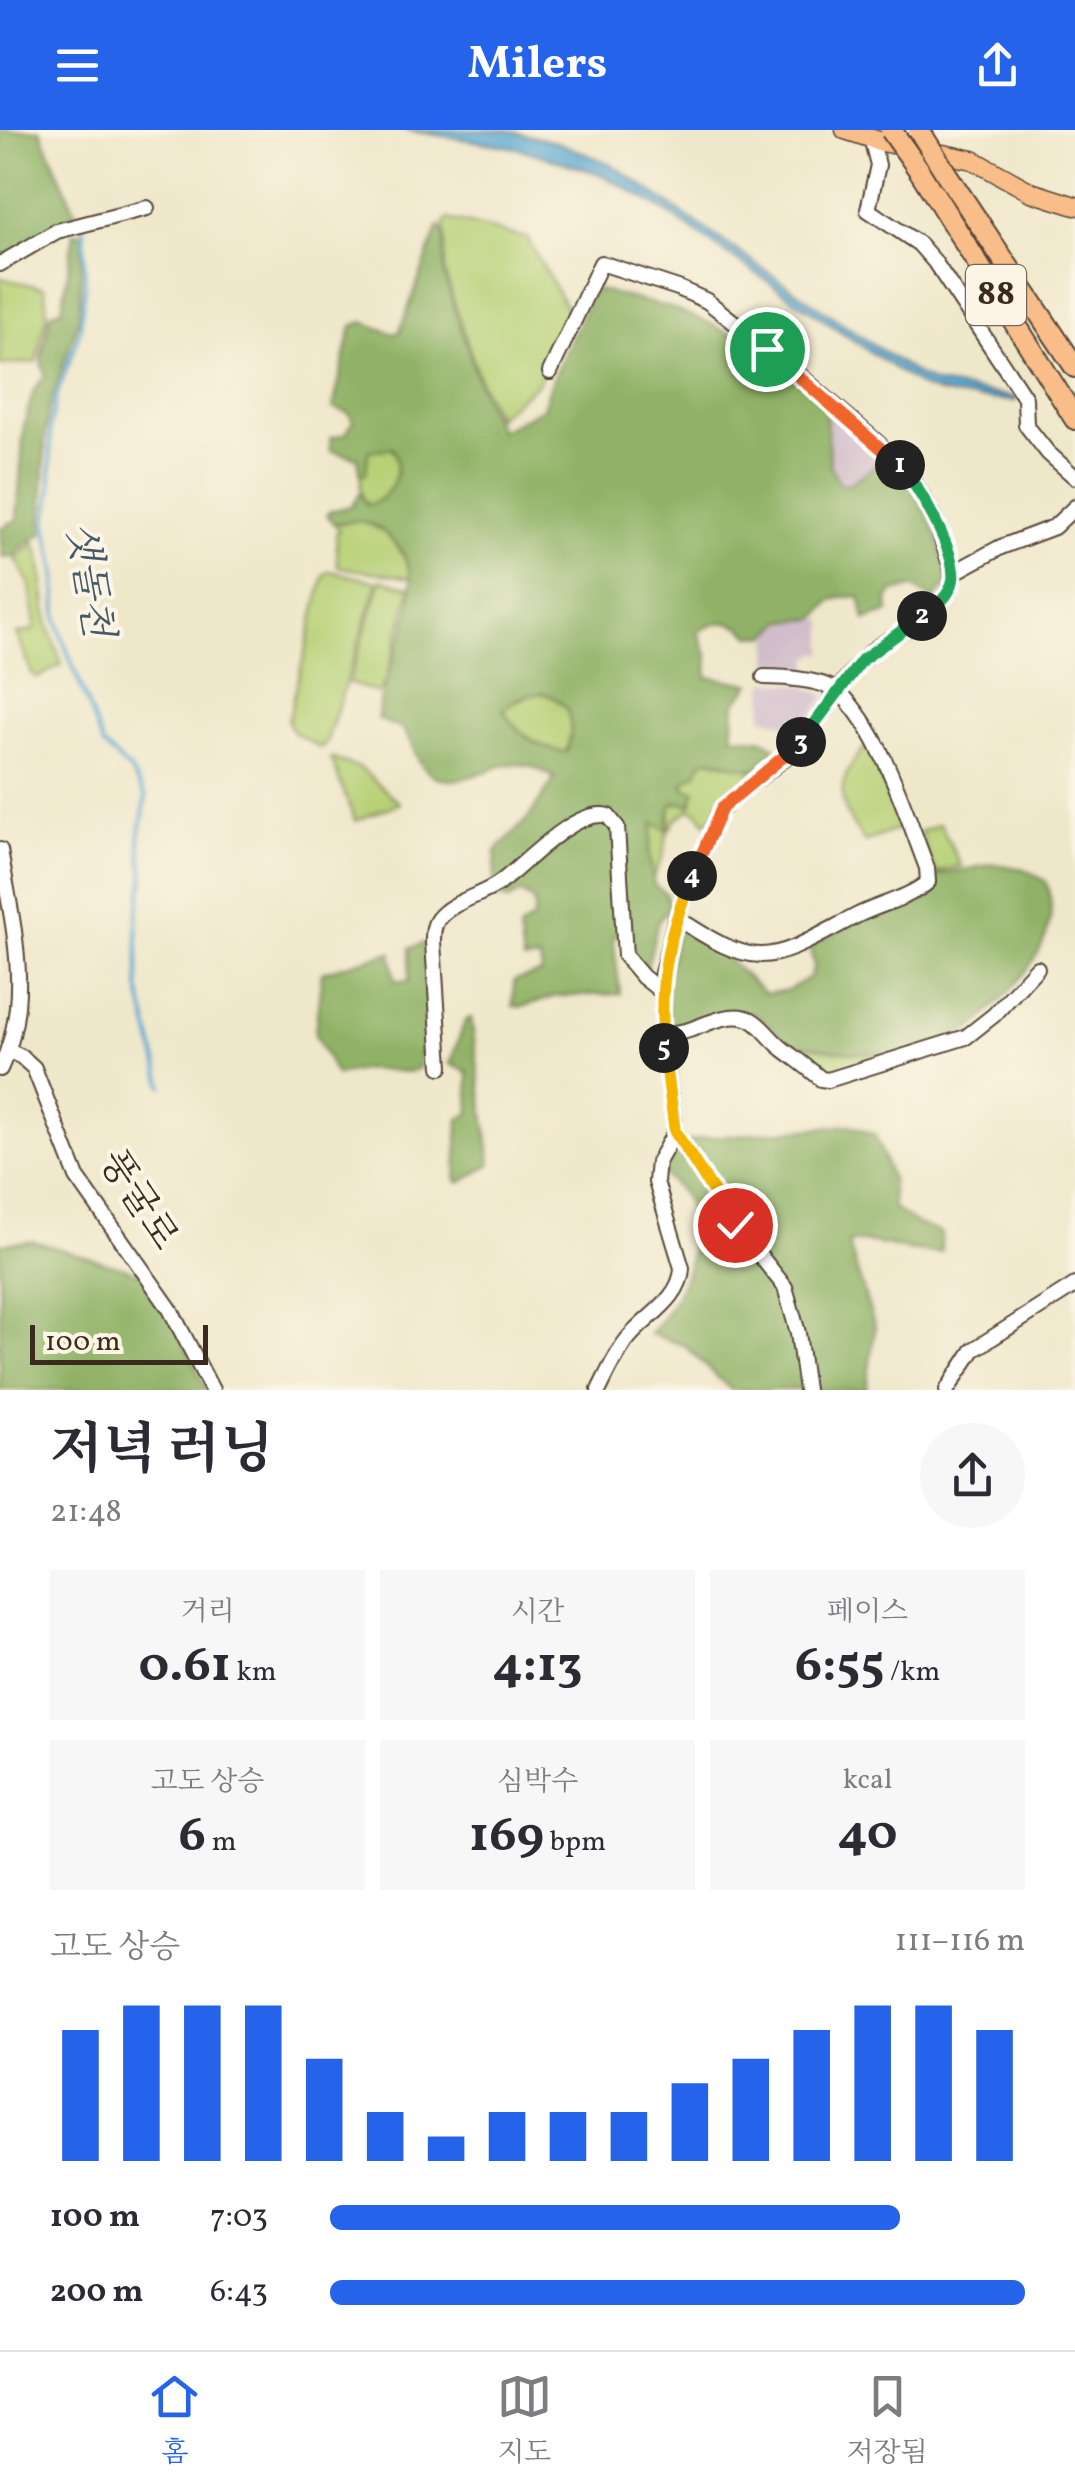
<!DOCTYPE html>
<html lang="ko">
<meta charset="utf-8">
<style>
body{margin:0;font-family:Vollkorn,"Noto Serif KR",serif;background:#f7f7f7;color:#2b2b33;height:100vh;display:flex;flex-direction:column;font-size:38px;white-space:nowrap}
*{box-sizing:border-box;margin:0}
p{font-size:32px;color:#7c7c81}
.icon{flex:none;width:55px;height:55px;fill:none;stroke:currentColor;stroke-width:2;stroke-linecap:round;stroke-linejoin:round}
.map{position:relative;height:1260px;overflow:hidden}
.panel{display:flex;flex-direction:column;background:#fff;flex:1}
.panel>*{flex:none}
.scale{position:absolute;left:30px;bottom:25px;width:178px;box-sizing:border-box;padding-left:10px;border:5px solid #3b2a1e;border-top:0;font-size:28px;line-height:35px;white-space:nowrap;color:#3b2a1e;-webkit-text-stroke:8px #fcf5e5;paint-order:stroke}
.pin{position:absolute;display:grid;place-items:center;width:85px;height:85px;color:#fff;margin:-42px;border:5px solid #fff;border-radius:50%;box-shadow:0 2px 10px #0007}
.km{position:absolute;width:50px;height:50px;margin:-25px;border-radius:50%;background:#222;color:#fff;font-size:28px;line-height:50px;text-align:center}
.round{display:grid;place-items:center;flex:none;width:105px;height:105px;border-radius:52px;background:#f7f7f7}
.headline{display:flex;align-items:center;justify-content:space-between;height:170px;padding:0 50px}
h1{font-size:55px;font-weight:700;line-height:75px}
.stats{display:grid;grid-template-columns:repeat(3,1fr);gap:15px;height:170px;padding:10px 50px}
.stats div{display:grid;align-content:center;border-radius:0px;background:#f7f7f7;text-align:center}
.stats b{font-size:50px;font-weight:700}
.stats small{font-size:28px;font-weight:400}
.stats p{font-size:28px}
.chart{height:280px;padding:20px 50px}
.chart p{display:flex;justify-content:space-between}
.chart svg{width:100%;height:180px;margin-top:10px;stroke:#2563eb;stroke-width:6}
ul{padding:0 50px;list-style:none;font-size:32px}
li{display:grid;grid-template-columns:160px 120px 1fr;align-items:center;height:75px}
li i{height:25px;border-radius:12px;background:#2563eb}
header{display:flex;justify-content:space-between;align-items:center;height:130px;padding:0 50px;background:#2563eb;color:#fff;font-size:45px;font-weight:700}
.tab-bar{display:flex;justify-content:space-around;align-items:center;height:140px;border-top:2px solid #e1e1e2;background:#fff;font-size:28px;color:#7c7c81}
.tab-bar a{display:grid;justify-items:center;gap:5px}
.tab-bar .active{color:#2563eb}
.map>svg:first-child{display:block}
.industrial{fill:#d1bdcb}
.green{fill:#b5d075;stroke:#787d4a;stroke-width:2.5}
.forest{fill:#90b266;stroke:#666e42;stroke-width:2.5;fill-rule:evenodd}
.water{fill:#55a5cf;stroke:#486876;stroke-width:2.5}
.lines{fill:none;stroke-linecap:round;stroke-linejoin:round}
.stream{stroke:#55a5cf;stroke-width:4}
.minor-casing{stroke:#564638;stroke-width:18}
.major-casing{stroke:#564638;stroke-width:21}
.highway-casing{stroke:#564638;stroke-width:24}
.minor{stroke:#fff;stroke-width:14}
.major{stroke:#f8bd88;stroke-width:18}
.highway{stroke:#f8bd88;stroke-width:20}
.highway-bridge-casing{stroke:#564638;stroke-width:24;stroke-linecap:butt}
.highway-bridge{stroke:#f8bd88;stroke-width:20}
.split-1-casing{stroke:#fff;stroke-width:20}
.split-2-casing{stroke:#fff;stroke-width:20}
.split-3-casing{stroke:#fff;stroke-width:20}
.split-4-casing{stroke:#fff;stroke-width:20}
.split-5-casing{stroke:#fff;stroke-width:20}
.split-6-casing{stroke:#fff;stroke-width:20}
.split-1{stroke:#f0652b;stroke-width:12}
.split-2{stroke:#22a559;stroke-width:12}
.split-3{stroke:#22a559;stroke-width:12}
.split-4{stroke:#f0652b;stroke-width:12}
.split-5{stroke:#f5b400;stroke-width:12}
.split-6{stroke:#f5b400;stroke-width:12}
.labels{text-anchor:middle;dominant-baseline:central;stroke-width:8;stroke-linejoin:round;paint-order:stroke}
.shield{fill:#fcf5e5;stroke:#75675a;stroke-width:2.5}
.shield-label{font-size:35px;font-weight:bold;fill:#3b2a1e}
.street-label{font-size:38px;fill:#3b2a1e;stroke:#fcf5e5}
.water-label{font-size:40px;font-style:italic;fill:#455b65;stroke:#fcf5e5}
</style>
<header><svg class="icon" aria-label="menu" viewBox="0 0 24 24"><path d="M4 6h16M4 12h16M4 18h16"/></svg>Milers<svg class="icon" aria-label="share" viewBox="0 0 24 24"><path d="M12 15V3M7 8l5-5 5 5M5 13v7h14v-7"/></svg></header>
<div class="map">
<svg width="1075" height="1260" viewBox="0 0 1075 1260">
<rect width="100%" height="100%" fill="#fcf5e5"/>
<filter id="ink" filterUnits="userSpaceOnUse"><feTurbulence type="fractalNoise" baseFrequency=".01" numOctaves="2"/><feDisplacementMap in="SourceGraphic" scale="20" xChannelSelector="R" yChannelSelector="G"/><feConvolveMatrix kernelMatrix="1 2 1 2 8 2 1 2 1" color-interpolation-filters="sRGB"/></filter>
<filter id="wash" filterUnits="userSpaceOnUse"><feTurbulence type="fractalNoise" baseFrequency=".0048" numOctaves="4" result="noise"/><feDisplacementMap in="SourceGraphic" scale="40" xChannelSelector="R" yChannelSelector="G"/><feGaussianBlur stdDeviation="2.25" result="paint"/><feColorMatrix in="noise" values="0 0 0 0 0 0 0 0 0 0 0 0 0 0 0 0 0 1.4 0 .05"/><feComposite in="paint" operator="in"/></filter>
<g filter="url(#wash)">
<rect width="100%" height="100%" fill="#efe7c9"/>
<!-- industrial -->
<path class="industrial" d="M825 276 889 331 881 330 849 354 837 352 830 335Z
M824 489V523H816L809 529 808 546 769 542V510L779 493Z
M765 551 801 555 825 566 803 599 762 587Z"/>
<!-- green -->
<path class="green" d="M448 89 527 108 570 184 538 253 497 287 481 254 445 144V92Z
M0 148 45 158 47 186 36 232 0 235Z
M389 317 396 324C400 346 391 367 369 376 359 369 360 357 361 346L366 344 368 321Z
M356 390C386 396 404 419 412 448L338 437 336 404 339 400 335 394Z
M34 412 40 426 48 495 62 535 37 548 32 544 17 504 31 501 35 497 30 455 16 429Z
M330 441 378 452 326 614 320 618 293 602 288 591 324 445Z
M381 450 411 458 386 550 378 563 349 553Z
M535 563C571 565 576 594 566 623 538 617 523 606 504 584L507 575Z
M864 618 869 620 884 647 903 697 865 712C837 676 833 654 864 618Z
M331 628 360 638 400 673 355 691Z
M707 629 755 640 706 693 698 683 690 679 675 690 667 704 663 726 653 748 649 723 653 693 660 697 669 695 671 675 679 672 689 675 695 662 685 658 684 650 696 644 700 633Z
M940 694 961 736 936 743 920 702Z
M804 915 835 921 899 924 825 944 795 921Z"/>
<!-- forest -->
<path class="forest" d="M0 0H40L78 88 0 129Z
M439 96 444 102V145L482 263 500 301 543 278 553 249 594 159 674 179 711 194 761 220 825 276 830 335 840 354H849L885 329C919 357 943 408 948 452L934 470 913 457 893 462 888 469 889 482 865 490 860 466C832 468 832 467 816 489L782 491 769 505 751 506C736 488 718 489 698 502L708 527 707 547 751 554 735 573 732 606 763 610 776 618 755 640 712 629 703 631 696 644 683 653 685 658 695 661 691 675 676 672 671 675 667 700 653 693 649 723 654 755 666 764 670 775 658 792 646 841 636 836 625 804 613 806 620 864 556 866 521 877 513 876 514 851 542 843 540 829 523 831 519 799 533 789 535 775 530 768 520 763 508 770 499 767 494 751 496 721 530 686 555 648C542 640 526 632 510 634 485 638 452 663 427 641 416 631 412 612 404 600L378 589C380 529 447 455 386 404 370 390 355 389 335 394L327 385 330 381 351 376 360 363 367 375C391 370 405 339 392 318L368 321 366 344 361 346 358 328 331 321 330 308 346 304 353 291 349 283 333 278 352 196 363 192 394 204 400 201ZM542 563C573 572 574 594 567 622 539 620 518 604 503 580L519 568Z
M74 102 83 103 79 188 49 278 45 305 42 404 25 414 14 427H2L0 398 17 390 24 295 34 260 45 246 41 229 51 182 62 179Z
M994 734 1024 739 1045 751C1065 798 1029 842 998 873 989 881 980 894 970 899 955 907 913 923 896 924 866 926 834 920 804 915L795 921C780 909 770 891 752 883L669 898 666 852 676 803 680 800 724 826 765 864 788 860 810 847 814 836 810 818 822 809 929 757 938 745Z
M425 813H428L434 921 420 924 419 938 411 942 365 939 336 945 315 904 322 842 391 822 395 851H409L410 818Z
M471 888 491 1034 460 1053 456 1050 459 989 470 983 468 942 450 934 465 891Z
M850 995 875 1005 891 1049 893 1078 915 1093 941 1103V1122C909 1125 880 1109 848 1112L875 1198 866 1260H731L684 1215 650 1204C680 1170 703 1119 687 1073 684 1062 670 1051 662 1043L672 1016 703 1008Z
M33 1111 141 1143 182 1208 207 1260H0V1114Z"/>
<!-- water -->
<path class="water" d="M405 0H506L557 12 611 34 919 246 936 254 1018 268 1014 271C984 268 947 269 920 256L662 79 621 55 594 42 517 18Z"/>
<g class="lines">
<!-- stream -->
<path class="stream" d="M84 98 85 154 80 200 56 268 50 297 51 360 46 395 56 441 57 490 62 507 103 615 130 640 146 667 139 707 144 749 137 787 139 858 163 956"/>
</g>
</g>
<g filter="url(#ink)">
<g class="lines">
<defs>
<path id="minor" d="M871 8 878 35 868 80 919 114 934 131 1025 268 1026 295 1048 323 1075 347
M0 134 57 101 147 78
M550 242 601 133 678 158 707 171 787 234 878 313 910 347 923 367 936 392 953 443
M0 720C12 793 34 869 0 939
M676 787C763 846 773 829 858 785 880 774 909 768 928 752L927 738C906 684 882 603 840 563 826 550 784 547 764 547
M663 904C693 903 699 894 724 888 757 880 762 903 783 919 796 929 809 938 821 949L828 950 966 907 994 885 1037 838
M9 921 22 927 34 938 77 1047 170 1179 212 1260
M441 937 433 812C433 804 433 796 438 789 451 772 480 766 498 754 524 736 575 677 608 686L617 697 625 826 643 847 662 862
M675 1002 725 1081 785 1157 798 1203 806 1260
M599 1260C607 1244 615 1226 626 1211 644 1187 681 1170 682 1138L656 1052 658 1032 675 1002 663 904 662 843 676 787 718 685C736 660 767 645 789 624 821 594 838 550 872 521 898 500 952 481 953 443L1001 417 1054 397 1075 377
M947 1260 973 1220 1075 1155"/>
<path id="major" d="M845 0 882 12 973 30 1031 62 1075 76"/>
<path id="highway" d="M919 40 1075 289
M949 48 1075 237"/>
</defs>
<!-- minor casing -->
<use href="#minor" class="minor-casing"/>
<!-- major casing -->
<use href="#major" class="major-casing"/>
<!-- highway casing -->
<use href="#highway" class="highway-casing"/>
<!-- minor -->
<use href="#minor" class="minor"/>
<!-- major -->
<use href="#major" class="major"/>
<!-- highway -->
<use href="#highway" class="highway"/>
<defs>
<path id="highway-bridge" d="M891 0 919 40
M919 0 949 48"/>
</defs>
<!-- highway-bridge casing -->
<use href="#highway-bridge" class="highway-bridge-casing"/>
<!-- highway-bridge -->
<use href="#highway-bridge" class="highway-bridge"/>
</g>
</g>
<g class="lines" filter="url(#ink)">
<defs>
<path id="split-1" d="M767 219 900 335"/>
<path id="split-2" d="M900 335C918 356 957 422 953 450 950 467 935 477 922 486"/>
<path id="split-3" d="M801 612 862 530 922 486"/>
<path id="split-4" d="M692 746 722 678 801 612"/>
<path id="split-5" d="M664 918C658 852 668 806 692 746"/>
<path id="split-6" d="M664 918 675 1002 735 1095"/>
</defs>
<!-- split-1 casing -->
<use href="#split-1" class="split-1-casing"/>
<!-- split-2 casing -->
<use href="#split-2" class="split-2-casing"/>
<!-- split-3 casing -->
<use href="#split-3" class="split-3-casing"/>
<!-- split-4 casing -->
<use href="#split-4" class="split-4-casing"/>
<!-- split-5 casing -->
<use href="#split-5" class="split-5-casing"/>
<!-- split-6 casing -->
<use href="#split-6" class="split-6-casing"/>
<!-- split-1 -->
<use href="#split-1" class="split-1"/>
<!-- split-2 -->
<use href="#split-2" class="split-2"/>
<!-- split-3 -->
<use href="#split-3" class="split-3"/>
<!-- split-4 -->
<use href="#split-4" class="split-4"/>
<!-- split-5 -->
<use href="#split-5" class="split-5"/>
<!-- split-6 -->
<use href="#split-6" class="split-6"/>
</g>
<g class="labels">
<!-- shield labels -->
<rect class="shield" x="966" y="135" width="60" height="60" rx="8"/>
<g class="shield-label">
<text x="996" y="165">88</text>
</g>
<!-- street labels -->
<g class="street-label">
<text transform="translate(137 1071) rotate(57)">풍굴로</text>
</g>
<!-- water labels -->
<g class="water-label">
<text transform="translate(87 450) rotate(81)">샛돌천</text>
</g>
</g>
</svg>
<div class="scale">100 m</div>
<div class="pin" style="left:767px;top:219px;background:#1e9e55"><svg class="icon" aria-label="arrive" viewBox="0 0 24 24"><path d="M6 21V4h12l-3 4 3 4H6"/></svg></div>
<div class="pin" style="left:735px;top:1095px;background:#d93025"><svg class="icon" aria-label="check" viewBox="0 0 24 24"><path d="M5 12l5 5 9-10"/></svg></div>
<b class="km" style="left:900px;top:335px">1</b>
<b class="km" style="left:922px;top:486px">2</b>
<b class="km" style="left:801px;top:612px">3</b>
<b class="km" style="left:692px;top:746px">4</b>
<b class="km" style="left:664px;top:918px">5</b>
</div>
<section class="panel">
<div class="headline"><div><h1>저녁 러닝</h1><p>21:48</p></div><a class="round"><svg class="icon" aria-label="share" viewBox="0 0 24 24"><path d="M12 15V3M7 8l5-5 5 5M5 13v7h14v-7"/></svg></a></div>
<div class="stats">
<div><p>거리</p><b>0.61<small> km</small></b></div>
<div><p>시간</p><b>4:13</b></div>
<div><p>페이스</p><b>6:55<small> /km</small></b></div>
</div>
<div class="stats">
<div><p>고도 상승</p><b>6<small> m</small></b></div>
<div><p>심박수</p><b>169<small> bpm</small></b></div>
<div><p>kcal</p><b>40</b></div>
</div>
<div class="chart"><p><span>고도 상승</span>111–116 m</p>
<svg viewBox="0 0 160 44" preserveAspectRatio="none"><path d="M5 44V12M15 44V6M25 44V6M35 44V6M45 44V19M55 44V32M65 44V38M75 44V32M85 44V32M95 44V32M105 44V25M115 44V19M125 44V12M135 44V6M145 44V6M155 44V12"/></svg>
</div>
<ul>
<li><b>100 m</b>7:03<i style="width:82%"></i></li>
<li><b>200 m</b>6:43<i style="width:100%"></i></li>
</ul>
</section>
<nav class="tab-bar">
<a class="active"><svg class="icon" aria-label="home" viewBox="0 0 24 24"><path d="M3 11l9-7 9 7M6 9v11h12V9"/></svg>홈</a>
<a><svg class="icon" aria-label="map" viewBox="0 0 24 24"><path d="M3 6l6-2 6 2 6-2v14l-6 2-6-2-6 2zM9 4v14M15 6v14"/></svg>지도</a>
<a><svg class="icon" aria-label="saved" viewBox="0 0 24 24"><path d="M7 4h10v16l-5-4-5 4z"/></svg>저장됨</a>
</nav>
